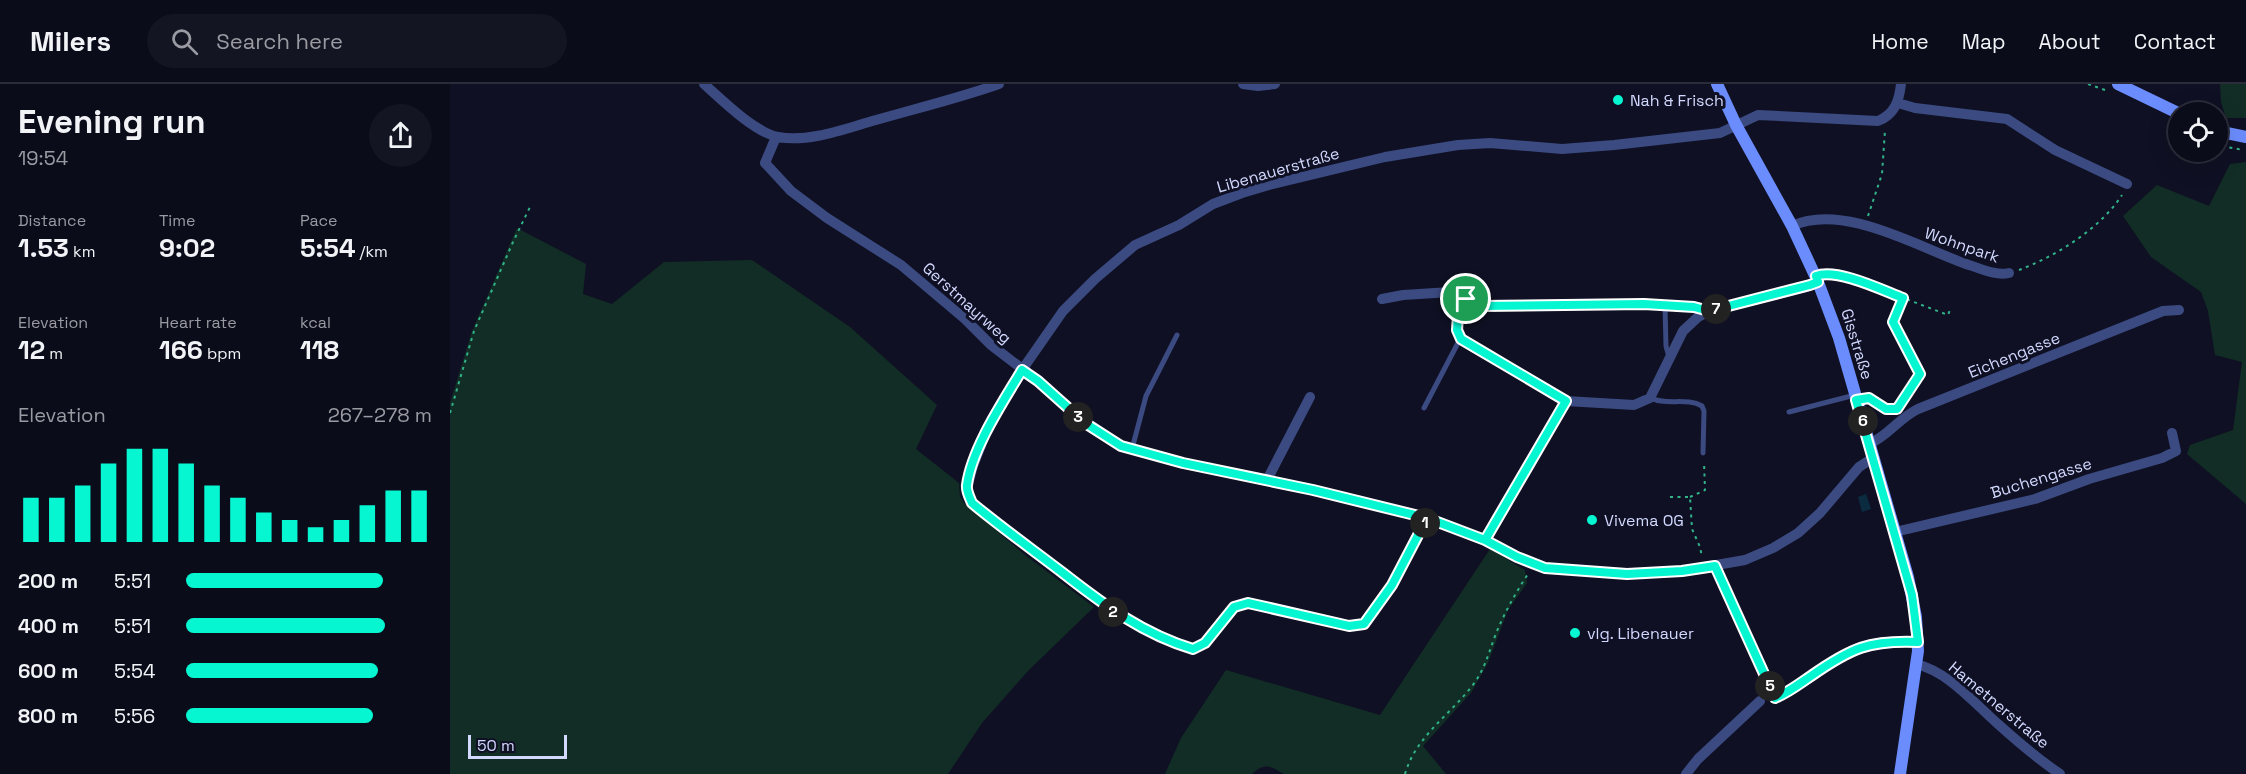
<!DOCTYPE html>
<meta charset="utf-8">
<style>
body{margin:0;font-family:"Space Grotesk",sans-serif;background:#141523;color:#f1f3f6;height:100vh;display:flex;flex-direction:column;font-size:22px;white-space:nowrap}
*{box-sizing:border-box;margin:0}
p{font-size:20px;color:#9a9ba2}
.icon{flex:none;width:33px;height:33px;fill:none;stroke:currentColor;stroke-width:2;stroke-linecap:round;stroke-linejoin:round}
.map{position:relative;flex:1;overflow:hidden}
.panel{display:flex;flex-direction:column;background:#0b0c1a;width:450px}
.panel>*{flex:none}
.buttons{position:absolute;left:1718px;top:18px;display:grid;gap:12px}
.buttons a{display:grid;place-items:center;width:60px;height:60px;border-radius:50%;background:#0b0c1a;box-shadow:0 6px 24px #0002,0 0 0 2px #2b2c39;font-size:30px}
.scale{position:absolute;left:18px;bottom:15px;width:99px;box-sizing:border-box;padding-left:6px;border:3px solid #d2d8fe;border-top:0;font-size:16px;line-height:21px;white-space:nowrap;color:#d2d8fe;-webkit-text-stroke:4px #0f1023;paint-order:stroke}
.pin{position:absolute;display:grid;place-items:center;width:51px;height:51px;color:#fff;margin:-26px;border:3px solid #fff;border-radius:50%;box-shadow:0 2px 6px #0007}
.km{position:absolute;width:30px;height:30px;margin:-15px;border-radius:50%;background:#222;color:#fff;font-size:16px;line-height:30px;text-align:center}
.round{display:grid;place-items:center;flex:none;width:63px;height:63px;border-radius:32px;background:#141523}
.summary{display:flex;align-items:center;justify-content:space-between;height:102px;padding:0 18px}
h1{font-size:33px;font-weight:600;line-height:45px}
.figures{display:grid;grid-template-columns:repeat(3,1fr);gap:9px;height:102px;padding:6px 18px}
.figures div{display:grid;align-content:center}
.figures b{font-size:26px;font-weight:600}
.figures small{font-size:16px;font-weight:400}
.figures p{font-size:16px}
.chart{height:168px;padding:12px 18px}
.chart p{display:flex;justify-content:space-between}
.chart svg{width:100%;height:108px;margin-top:6px;stroke:#06f6d2;stroke-width:6}
ul{padding:0 18px;list-style:none;font-size:20px}
li{display:grid;grid-template-columns:96px 72px 1fr;align-items:center;height:45px}
li i{height:15px;border-radius:8px;background:#06f6d2}
header{display:flex;align-items:center;gap:36px;box-sizing:border-box;height:84px;padding:0 30px;background:#0b0c1a;border-bottom:2px solid #2b2c39}
header strong{font-size:28px}
nav{display:flex;gap:33px;margin-inline-start:auto;font-size:21px}
.search{width:420px;height:54px;background:#141523;display:flex;align-items:center;gap:15px;box-sizing:border-box;padding:0 21px;border-radius:33px;color:#9a9ba2;font-size:22px}
main{display:flex;flex:1;min-height:0}
.map>svg:first-child{display:block}
.green{fill:#122d25}
.water{fill:#0b2c40}
.lines{fill:none;stroke-linecap:round;stroke-linejoin:round}
.path{stroke:#31b38a;stroke-width:2;stroke-dasharray:3 4.5;stroke-linecap:butt}
.lane{stroke:#3b4a81;stroke-width:5}
.street{stroke:#3b4a81;stroke-width:10}
.secondary{stroke:#6b8cfc;stroke-width:12}
.route-casing{stroke:#fff;stroke-width:12}
.route{stroke:#06f6d2;stroke-width:8}
.poi-dot{fill:#06f6d2;stroke:#0f1023;stroke-width:2}
.labels{text-anchor:middle;dominant-baseline:central;stroke-width:6;stroke-linejoin:round;paint-order:stroke}
.poi-label{font-size:16px;fill:#d2d8fe;stroke:#0f1023;text-anchor:start}
.street-label{font-size:16px;fill:#d2d8fe;stroke:#0f1023}
</style>
<header>
<strong>Milers</strong>
<div class="search"><svg class="icon" aria-label="search" viewBox="0 0 24 24"><circle cx="10" cy="10" r="6"/><path d="M15 15l6 6"/></svg>Search here</div>
<nav><a>Home</a><a>Map</a><a>About</a><a>Contact</a></nav>
</header>
<main>
<section class="panel">
<div class="summary"><div><h1>Evening run</h1><p>19:54</p></div><a class="round"><svg class="icon" aria-label="share" viewBox="0 0 24 24"><path d="M12 15V3M7 8l5-5 5 5M5 13v7h14v-7"/></svg></a></div>
<div class="figures">
<div><p>Distance</p><b>1.53<small> km</small></b></div>
<div><p>Time</p><b>9:02</b></div>
<div><p>Pace</p><b>5:54<small> /km</small></b></div>
</div>
<div class="figures">
<div><p>Elevation</p><b>12<small> m</small></b></div>
<div><p>Heart rate</p><b>166<small> bpm</small></b></div>
<div><p>kcal</p><b>118</b></div>
</div>
<div class="chart"><p><span>Elevation</span>267–278 m</p>
<svg viewBox="0 0 160 44" preserveAspectRatio="none"><path d="M5 44V26M15 44V26M25 44V21M35 44V12M45 44V6M55 44V6M65 44V12M75 44V21M85 44V26M95 44V32M105 44V35M115 44V38M125 44V35M135 44V29M145 44V23M155 44V23"/></svg>
</div>
<ul>
<li><b>200 m</b>5:51<i style="width:80%"></i></li>
<li><b>400 m</b>5:51<i style="width:81%"></i></li>
<li><b>600 m</b>5:54<i style="width:78%"></i></li>
<li><b>800 m</b>5:56<i style="width:76%"></i></li>
</ul>
</section>
<div class="map">
<svg width="1796" height="690" viewBox="0 0 1796 690">
<rect width="100%" height="100%" fill="#0f1023"/>
<!-- green -->
<path class="green" d="M1770 0H1796V34H1776L1771 18Z
M1796 78V420L1737 370 1740 361 1783 346 1792 278 1765 271 1758 227 1751 208 1701 173 1673 132 1707 101 1759 122 1780 80Z
M67 144 136 180 133 210 162 220 214 178 302 176 400 243 487 321 466 365 509 399 510 413 515 420 575 471 644 523 578 587 532 639 498 690H0V319L22 247Z
M1040 465 1075 486 1077 499 1058 526 1038 579 1021 609 973 662 996 690H834C820 682 815 678 802 690H715L731 654 776 586 930 631Z"/>
<!-- water -->
<path class="water" d="M1416 410 1421 425 1412 428 1408 413Z"/>
<g class="lines">
<!-- path -->
<path class="path" d="M1638 0 1658 7
M1772 62 1793 66
M1418 132 1432 90 1435 46
M1569 186C1606 172 1650 145 1672 111
M1379 189 1422 202 1498 231 1501 223
M1020 217 1032 222 1185 221
M1419 314 1430 322 1446 325
M1452 319 1470 288 1443 238 1453 214
M0 329 24 247 63 158 80 123
M1220 413H1240L1242 445 1250 463 1252 473
M1240 413 1255 406 1254 378
M1270 493 1325 614
M1327 613 1350 600
M955 690C966 652 999 632 1022 602 1035 586 1039 567 1047 547 1055 528 1066 508 1078 490"/>
<!-- lane -->
<path class="lane" d="M1194 220 1244 223 1257 226
M1215 222 1216 262 1219 273
M1201 314C1216 322 1237 313 1252 322L1254 327 1253 369
M974 324 1010 255
M1339 328 1405 311
M682 365 696 312 727 251"/>
<!-- street -->
<path class="street" d="M254 0C272 16 304 48 328 53 359 59 397 44 426 36 468 24 509 14 549 0
M793 0 808 2 825 0
M1448 19 1465 24 1557 35 1605 66 1677 100
M326 53 315 79 341 107 377 134 451 181 515 235 541 261 588 297 622 328 671 362 733 379 863 406 977 434 1035 456 1067 473 1095 484 1161 489H1196L1232 487 1295 476 1323 464 1348 449 1370 429 1409 383 1423 374
M1342 142C1394 118 1469 164 1519 181 1532 185 1546 192 1559 189
M932 215 953 211 1001 208 1009 215 1008 250 1016 259 1116 317 1184 321 1200 314 1233 247 1248 233 1259 227 1353 204 1368 198
M1419 360C1437 353 1449 334 1468 325L1713 227 1729 226
M817 396 860 313
M977 434 942 501 914 540 899 542 798 519 784 523 755 559 743 565C693 550 654 521 613 489 583 466 552 444 522 419L517 404 523 382 541 336 572 286 613 227 645 195 685 161 729 141 763 120 792 109 819 101 935 73 1008 61 1040 59 1112 65 1164 61 1270 49 1308 31 1428 37C1445 30 1449 17 1451 0
M1445 448 1585 415 1639 395 1712 374 1726 367 1722 349
M1035 456 1116 317
M1466 580C1499 588 1524 619 1548 640 1568 658 1588 675 1610 690
M1359 592C1403 564 1415 555 1468 558
M1236 690 1248 675 1310 617"/>
<!-- secondary -->
<path class="secondary" d="M1267 0 1286 41 1342 142 1368 198 1389 254 1458 493 1466 533 1468 567 1450 690
M1668 0 1728 29
M1767 47 1796 53"/>
</g>
<g class="lines">
<defs>
<path id="route" d="M1016 215 1009 216 1007 246 1011 255 1116 317 1035 456 977 434 942 501 914 540 899 542 798 519 784 523 755 559 743 565C693 550 654 521 613 489 583 466 552 444 522 419 520 414 516 407 517 401 522 364 553 318 572 286L588 297 635 339 671 362 733 379 863 406 977 434 1035 456 1067 473 1095 484 1177 490 1232 487 1265 482 1325 614C1339 608 1349 600 1361 592 1401 564 1419 556 1468 558L1462 511 1406 316 1419 314 1436 325H1447L1470 290 1443 238 1453 214C1432 206 1387 184 1366 192L1368 198 1360 201 1259 227 1244 223 1194 220 1032 222 1016 215"/>
</defs>
<!-- route casing -->
<use href="#route" class="route-casing"/>
<!-- route -->
<use href="#route" class="route"/>
</g>
<!-- markers -->
<g class="poi-dot">
<circle cx="1168" cy="16" r="6"/>
<circle cx="1142" cy="436" r="6"/>
<circle cx="1125" cy="549" r="6"/>
</g>
<g class="labels">
<!-- poi labels -->
<g class="poi-label">
<text x="1180" y="16">Nah &amp; Frisch</text>
<text x="1154" y="436">Vivema OG</text>
<text x="1137" y="549">vlg. Libenauer</text>
</g>
<!-- street labels -->
<g class="street-label">
<text transform="translate(828 86) rotate(-16)">Libenauerstraße</text>
<text transform="translate(1512 161) rotate(19)">Wohnpark</text>
<text transform="translate(517 219) rotate(42)">Gerstmayrweg</text>
<text transform="translate(1407 260) rotate(73)">Gisstraße</text>
<text transform="translate(1564 271) rotate(-22)">Eichengasse</text>
<text transform="translate(1591 394) rotate(-17)">Buchengasse</text>
<text transform="translate(1549 621) rotate(40)">Hametnerstraße</text>
</g>
</g>
</svg>
<div class="buttons">
<a><svg class="icon" aria-label="locate" viewBox="0 0 24 24"><circle cx="12" cy="12" r="6"/><path d="M12 2v4M12 18v4M2 12h4M18 12h4"/></svg></a>
</div>
<div class="scale">50 m</div>
<div class="pin" style="left:1016px;top:215px;background:#1e9e55"><svg class="icon" aria-label="arrive" viewBox="0 0 24 24"><path d="M6 21V4h12l-3 4 3 4H6"/></svg></div>
<b class="km" style="left:975px;top:439px">1</b>
<b class="km" style="left:663px;top:528px">2</b>
<b class="km" style="left:628px;top:333px">3</b>
<b class="km" style="left:1320px;top:602px">5</b>
<b class="km" style="left:1413px;top:337px">6</b>
<b class="km" style="left:1266px;top:225px">7</b>
</div>
</main>
